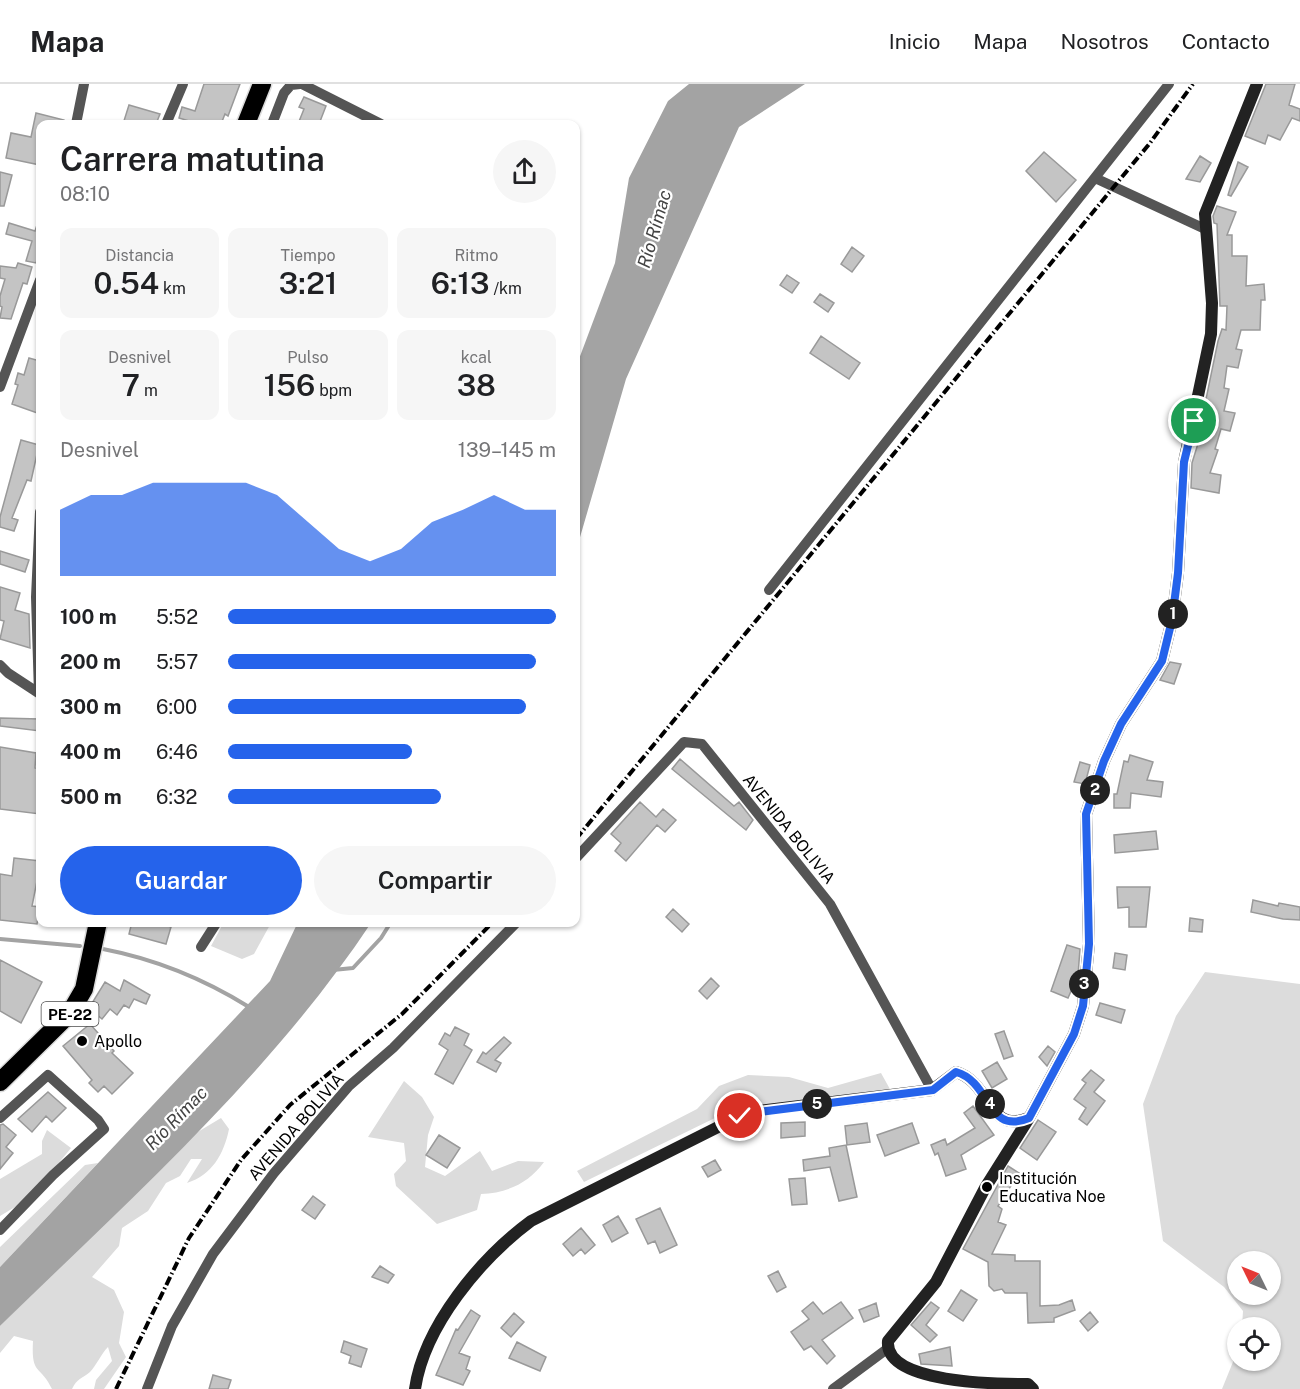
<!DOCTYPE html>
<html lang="es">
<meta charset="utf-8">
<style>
body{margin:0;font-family:"Public Sans",sans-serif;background:#f6f6f6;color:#202124;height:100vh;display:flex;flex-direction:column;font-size:22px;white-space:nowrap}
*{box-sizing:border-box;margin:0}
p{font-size:20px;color:#757577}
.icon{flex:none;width:33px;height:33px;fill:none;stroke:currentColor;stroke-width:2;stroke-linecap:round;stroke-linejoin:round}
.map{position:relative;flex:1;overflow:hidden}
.side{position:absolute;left:36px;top:36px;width:544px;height:807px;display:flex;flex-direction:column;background:#fff;border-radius:12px;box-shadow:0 2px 4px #0004}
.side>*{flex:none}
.needle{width:39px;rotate:313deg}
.tools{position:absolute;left:1227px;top:1167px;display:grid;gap:12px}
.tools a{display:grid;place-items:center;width:54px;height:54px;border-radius:50%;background:#fff;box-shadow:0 2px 4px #0004;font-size:30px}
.pin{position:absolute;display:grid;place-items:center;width:51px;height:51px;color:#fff;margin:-26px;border:3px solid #fff;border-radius:50%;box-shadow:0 2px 6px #0007}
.km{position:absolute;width:30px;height:30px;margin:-15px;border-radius:50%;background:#222;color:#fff;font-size:16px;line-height:30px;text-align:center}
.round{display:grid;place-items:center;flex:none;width:63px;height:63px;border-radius:32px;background:#f6f6f6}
.head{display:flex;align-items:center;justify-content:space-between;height:102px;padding:0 24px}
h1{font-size:33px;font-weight:600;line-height:45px}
.figures{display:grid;grid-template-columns:repeat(3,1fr);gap:9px;height:102px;padding:6px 24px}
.figures div{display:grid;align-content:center;border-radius:12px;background:#f6f6f6;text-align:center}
.figures b{font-size:30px;font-weight:600}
.figures small{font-size:16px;font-weight:400}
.figures p{font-size:16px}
.chart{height:168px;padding:12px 24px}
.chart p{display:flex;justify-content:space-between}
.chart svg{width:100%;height:108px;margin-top:6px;fill:#2563eb;opacity:.7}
.action{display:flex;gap:12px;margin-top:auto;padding:12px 24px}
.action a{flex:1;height:69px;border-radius:36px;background:#2563eb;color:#fff;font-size:24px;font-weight:600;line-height:69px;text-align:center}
.action a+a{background:#f6f6f6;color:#202124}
ul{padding:0 24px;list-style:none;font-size:20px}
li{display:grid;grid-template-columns:96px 72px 1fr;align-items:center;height:45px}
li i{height:15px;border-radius:8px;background:#2563eb}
header{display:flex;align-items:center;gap:36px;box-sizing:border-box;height:84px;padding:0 30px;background:#fff;border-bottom:2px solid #e0e0e0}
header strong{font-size:28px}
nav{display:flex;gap:33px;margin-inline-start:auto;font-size:21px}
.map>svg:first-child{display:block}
.green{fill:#dcdcdc;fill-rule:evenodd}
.water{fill:#a3a3a3}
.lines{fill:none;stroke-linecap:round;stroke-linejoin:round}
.stream{stroke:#a3a3a3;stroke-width:4}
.building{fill:#c4c4c4;stroke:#999;stroke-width:1.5}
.highway-casing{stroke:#dbdbdb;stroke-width:21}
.street{stroke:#555;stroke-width:10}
.secondary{stroke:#222;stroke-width:12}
.highway{stroke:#000;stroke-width:18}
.rail{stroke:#000;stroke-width:4;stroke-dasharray:9 3 1.5 3;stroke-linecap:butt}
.route-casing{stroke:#fff;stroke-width:12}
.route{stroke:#2563eb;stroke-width:8}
.poi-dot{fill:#000;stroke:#fff;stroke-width:2}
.labels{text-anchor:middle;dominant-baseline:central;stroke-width:4.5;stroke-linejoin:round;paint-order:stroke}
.shield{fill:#fff;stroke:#4c4c4c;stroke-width:1.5}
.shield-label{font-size:15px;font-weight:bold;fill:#000}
.street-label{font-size:16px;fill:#000;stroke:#fff}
.poi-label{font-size:16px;fill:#000;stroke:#fff;text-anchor:start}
.water-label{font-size:18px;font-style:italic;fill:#444;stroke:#fff}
</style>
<header>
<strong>Mapa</strong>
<nav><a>Inicio</a><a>Mapa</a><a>Nosotros</a><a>Contacto</a></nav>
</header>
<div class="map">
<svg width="1300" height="1305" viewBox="0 0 1300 1305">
<rect width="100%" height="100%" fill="#fff"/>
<!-- green -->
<path class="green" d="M224 838H271V839L254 870 242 875 211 862Z
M1205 888 1300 900V1305H1222L1237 1268 1238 1276H1270V1244L1242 1243 1243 1227 1224 1203 1163 1157 1143 1020 1176 932ZM1238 1178H1270V1210H1238Z
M881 989 891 1007 748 1024 719 1032 584 1098 577 1087 697 1025 719 1002 748 991 789 993 828 1004Z
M404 997 422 1013 434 1033 428 1051 425 1083 445 1092 480 1067 492 1087 518 1077 544 1078C529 1099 507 1109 481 1110L477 1126 437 1140 396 1102 394 1090 406 1077 404 1059 368 1053Z
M221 1034 229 1045C224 1070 212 1091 187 1099L202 1075H191L180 1092 166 1099 148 1127 122 1144 119 1162 92 1193 114 1206 124 1228 119 1259 126 1273 104 1305H94L96 1296 112 1277 108 1263C101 1270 96 1282 90 1288 82 1295 77 1294 72 1305H52C40 1280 31 1292 33 1257L14 1252 0 1269V1242L196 1049Z
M47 1046 71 1064 30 1114 0 1132V1095L42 1070V1057Z
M98 1079 0 1183V1163L85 1081Z"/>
<!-- water -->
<path class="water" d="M689 0H805L739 43 626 295 576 467V283L615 179 629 94 668 17Z
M298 838 371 839C270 991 130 1115 0 1242V1183L270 897Z"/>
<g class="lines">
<!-- stream -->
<path class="stream" d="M0 855 80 862
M103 865C155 875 204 895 249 923
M333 886 353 884 381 854 391 838"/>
</g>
<!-- building -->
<path class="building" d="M204 0H240L228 32 225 30 221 40H199L179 34 182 23 195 27Z
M1266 0H1295L1289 21 1300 25V37L1292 34 1280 56 1268 51 1265 60 1245 52Z
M304 13 326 22 319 40H298L304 25 299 23Z
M129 21 160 30 156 40 136 37 134 40H123Z
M36 29 64 36V40H40V81L6 74 11 49 31 53Z
M1044 68 1076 96 1056 118 1026 87Z
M1200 72 1211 79 1200 98 1186 95Z
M1238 78 1248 83 1231 112 1228 111Z
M0 88 12 91 4 122H0Z
M1217 122 1236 128 1227 151H1232V172H1247L1246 202 1264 200 1265 216H1261L1260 246H1241L1236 265 1242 266 1238 284 1227 282 1224 304 1229 305 1224 327 1235 329 1230 347 1221 345 1215 365 1218 366 1210 389 1221 391 1219 409 1191 404 1192 379 1201 350 1199 349 1218 257 1222 245 1226 246 1227 222H1220L1217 140 1214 139 1213 132Z
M38 138 40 139V166L36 179 26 177 32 157 6 150 9 139 35 147Z
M852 163 864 172 852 188 841 180Z
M18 179 32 183 27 200 23 199 11 235 0 234 2 223 0 222V212L5 195 0 194V182L16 184Z
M787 191 799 199 792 209 780 201Z
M820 210 834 219 828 228 814 218Z
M821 252 860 279 849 295 810 269Z
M29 274 40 277V330L12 320 18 301 15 300 18 289 24 291Z
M21 356 39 361 31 397 27 396 12 434 18 436 14 447 0 443V433Z
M0 467 29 476 25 488 0 480Z
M0 503 20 509 15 526 29 530 30 564 0 555 4 537 0 536Z
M1170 578 1181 580 1174 600 1160 596Z
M0 634 40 635V647L0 642Z
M0 663 36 669 35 684 39 685 40 730 0 725Z
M1130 671 1153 678 1147 696 1163 698 1161 713 1131 709 1130 724H1114V710H1117L1124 677 1128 678Z
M680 675 734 722 739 718 753 736 746 746 672 685Z
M1080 678 1090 681 1085 700 1074 698Z
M640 718 656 733 663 725 676 736 665 748 657 741 626 777 615 767 621 759 611 750Z
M1156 747 1158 765 1115 769 1114 751Z
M14 774 40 777V798L37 797 32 822 40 823 37 840 0 836V790L12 792Z
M1117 803H1150L1146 843H1129V823L1118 824Z
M1253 816 1278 822 1279 819 1300 823V836L1283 835 1251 828Z
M673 825 689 840 682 848 666 833Z
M1190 834 1203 836 1202 848 1189 847Z
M132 838H156L171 843 166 860 129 850Z
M1067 861 1080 865 1078 891 1068 914 1051 907Z
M1115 869 1127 871 1125 886 1113 884Z
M0 876 42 898 21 939 0 927Z
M711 894 719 902 707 915 699 907Z
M124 896 150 911 146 920 134 915 129 924 124 921 117 931 110 925 102 935 89 924 105 898 120 907Z
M1100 919 1125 926 1121 939 1096 931Z
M90 940 114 967 112 969 133 989 112 1010 104 1002 98 1008 89 999 92 996 63 962Z
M455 943 469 950 464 961 472 966 453 1000 435 990 448 966 439 960 445 949 450 952Z
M1004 947 1013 972 1004 975 995 950Z
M504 953 511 959 495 976 501 979 496 988 477 978 483 968 486 970Z
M1048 962 1055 968 1047 982 1039 973Z
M997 978 1007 995 992 1004 982 987Z
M1091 986 1104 996 1094 1008 1105 1017 1087 1041 1079 1035 1086 1024 1074 1015 1086 999 1082 996Z
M48 1008 66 1024 52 1038 46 1032 32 1048 18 1035Z
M973 1022 994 1051 961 1071 966 1085 946 1092 938 1069 935 1071 931 1061 945 1055 947 1061 975 1044 964 1029Z
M1038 1036 1056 1048 1037 1076 1020 1064Z
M805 1038V1052L781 1054V1039Z
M867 1039 870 1058 847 1061 845 1042Z
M912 1039 919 1059 885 1072 877 1051Z
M3 1040 16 1051 6 1063 13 1069 0 1085V1041Z
M439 1051 460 1064 447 1084 426 1071Z
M846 1061 857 1113 839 1117 830 1083 804 1087 803 1076 830 1072 829 1064Z
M715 1076 721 1086 708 1093 702 1083Z
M1008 1082 1019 1089 998 1122 1002 1125 998 1138 1006 1141 992 1170 1015 1171V1177H1040V1222L1059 1221 1072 1216 1075 1226 1054 1234V1238L1028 1239 1027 1209H1005L1002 1205 994 1207 989 1202 988 1178 963 1165Z
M805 1094 807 1120 792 1121 789 1095Z
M313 1112 325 1121 315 1135 302 1126Z
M660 1124 677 1161 660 1169 655 1157 648 1160 636 1135Z
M618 1132 628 1149 612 1158 603 1141Z
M581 1144 595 1161 585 1170 581 1165 573 1172 563 1160Z
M380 1182 394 1191 388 1199 372 1193Z
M778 1187 786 1203 777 1208 768 1192Z
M961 1206 977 1216 963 1237 948 1227Z
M813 1218 823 1230 841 1218 853 1234 822 1256 835 1272 827 1280 811 1262 804 1266 791 1248 809 1235 802 1227Z
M931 1218 939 1224 926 1241 937 1251 930 1258 911 1241Z
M876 1219 879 1232 864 1238 859 1226Z
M471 1226 480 1232 459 1269 470 1273 466 1285 470 1287 463 1301 436 1291 456 1245 458 1246Z
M1090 1228 1098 1238 1088 1247 1080 1237Z
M514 1229 524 1238 511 1253 501 1244Z
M344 1257 367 1265 361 1283 349 1279 351 1272 341 1268Z
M517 1258 546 1273 540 1287 509 1274Z
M950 1263 952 1282 921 1280 919 1270Z
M213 1291 231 1296 228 1305H209Z"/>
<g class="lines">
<defs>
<path id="highway" d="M246 40 262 0
M0 998 70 929 84 905 98 838"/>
</defs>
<!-- highway casing -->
<use href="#highway" class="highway-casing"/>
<!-- street -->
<path class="street" d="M302 0 381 40
M76 40 84 0
M166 40 183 0
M272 40 284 9 291 1 300 0
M1095 94 1205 145
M0 303 40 196
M769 506 1169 0
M0 581 8 589 40 610
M39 609 36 513 40 428
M576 774 684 658 702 660 830 820 932 1006
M201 863 217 838
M0 1034 48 991 98 1036 104 1045 53 1091 0 1146
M147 1305 172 1242 213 1170 274 1089 349 1002 393 964 517 838
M833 1305 887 1265"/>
<!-- secondary -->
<path class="secondary" d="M415 1305C424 1242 481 1174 531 1137L740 1032 759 1027 932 1006 956 988C991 998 988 1051 1028 1034
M1033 1305 1028 1300C999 1300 884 1300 888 1257L936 1198 985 1104 1029 1034 1074 950 1083 922 1089 860 1086 730 1104 677 1121 640 1162 577 1172 536 1178 489 1184 378 1211 250 1212 219 1205 130 1257 0"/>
<!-- highway -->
<use href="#highway" class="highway"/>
<!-- rail -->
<path class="rail" d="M576 755 1150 59 1193 0
M116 1305 189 1154 241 1076 290 1021 402 930 493 838"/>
</g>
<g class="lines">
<defs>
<path id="route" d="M740 1032 759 1028 933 1006 956 988C992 998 986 1052 1029 1034L1074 950 1083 922 1089 860 1086 730 1104 677 1121 640 1162 577 1172 536 1178 489 1184 378 1194 337"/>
</defs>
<!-- route casing -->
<use href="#route" class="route-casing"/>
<!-- route -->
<use href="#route" class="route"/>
</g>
<!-- markers -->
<g class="poi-dot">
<circle cx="82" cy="957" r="6"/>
<circle cx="987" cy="1103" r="6"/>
</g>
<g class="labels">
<!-- shield labels -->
<rect class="shield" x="41.5" y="918" width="57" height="24" rx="4.5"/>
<g class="shield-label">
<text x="70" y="930">PE-22</text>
</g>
<!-- street labels -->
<g class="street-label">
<text transform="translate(789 745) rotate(51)">AVENIDA BOLIVIA</text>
<text transform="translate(296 1043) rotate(-49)">AVENIDA BOLIVIA</text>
</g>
<!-- poi labels -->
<g class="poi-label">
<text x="94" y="957">Apollo</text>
<text x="999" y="1094">Institución<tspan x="999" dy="18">Educativa Noe</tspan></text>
</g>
<!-- water labels -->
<g class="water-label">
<text transform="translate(654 145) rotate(-74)">Río Rímac</text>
<text transform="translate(176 1034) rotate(-46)">Río Rímac</text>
</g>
</g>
</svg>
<div class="tools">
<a><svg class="needle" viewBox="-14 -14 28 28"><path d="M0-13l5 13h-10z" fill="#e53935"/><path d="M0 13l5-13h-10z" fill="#757577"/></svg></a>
<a><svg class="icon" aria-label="locate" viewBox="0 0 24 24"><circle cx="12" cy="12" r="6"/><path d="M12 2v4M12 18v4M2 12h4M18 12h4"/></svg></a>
</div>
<div class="pin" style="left:1194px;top:337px;background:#1e9e55"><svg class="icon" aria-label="arrive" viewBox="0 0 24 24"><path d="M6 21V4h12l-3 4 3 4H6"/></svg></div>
<div class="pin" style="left:740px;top:1032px;background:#d93025"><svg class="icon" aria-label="check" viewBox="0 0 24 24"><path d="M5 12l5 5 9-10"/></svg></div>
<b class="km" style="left:1173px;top:530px">1</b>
<b class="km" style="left:1095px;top:706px">2</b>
<b class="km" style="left:1084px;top:900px">3</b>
<b class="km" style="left:990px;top:1020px">4</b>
<b class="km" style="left:817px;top:1020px">5</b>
<section class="side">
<div class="head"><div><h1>Carrera matutina</h1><p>08:10</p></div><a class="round"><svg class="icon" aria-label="share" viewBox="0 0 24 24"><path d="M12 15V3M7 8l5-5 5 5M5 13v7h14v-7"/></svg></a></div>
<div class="figures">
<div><p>Distancia</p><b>0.54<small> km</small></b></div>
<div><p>Tiempo</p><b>3:21</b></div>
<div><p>Ritmo</p><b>6:13<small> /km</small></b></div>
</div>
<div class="figures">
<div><p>Desnivel</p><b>7<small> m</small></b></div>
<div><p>Pulso</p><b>156<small> bpm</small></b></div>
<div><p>kcal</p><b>38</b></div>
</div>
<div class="chart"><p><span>Desnivel</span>139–145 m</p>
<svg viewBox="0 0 160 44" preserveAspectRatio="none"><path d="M0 44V17L10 11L20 11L30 6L40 6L50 6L60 6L70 11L80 22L90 33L100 38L110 33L120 22L130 17L140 11L150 17L160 17V44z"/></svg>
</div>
<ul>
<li><b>100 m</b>5:52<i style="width:100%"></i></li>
<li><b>200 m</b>5:57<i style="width:94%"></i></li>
<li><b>300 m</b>6:00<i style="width:91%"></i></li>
<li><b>400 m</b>6:46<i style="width:56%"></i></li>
<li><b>500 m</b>6:32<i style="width:65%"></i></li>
</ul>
<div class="action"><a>Guardar</a><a>Compartir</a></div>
</section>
</div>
